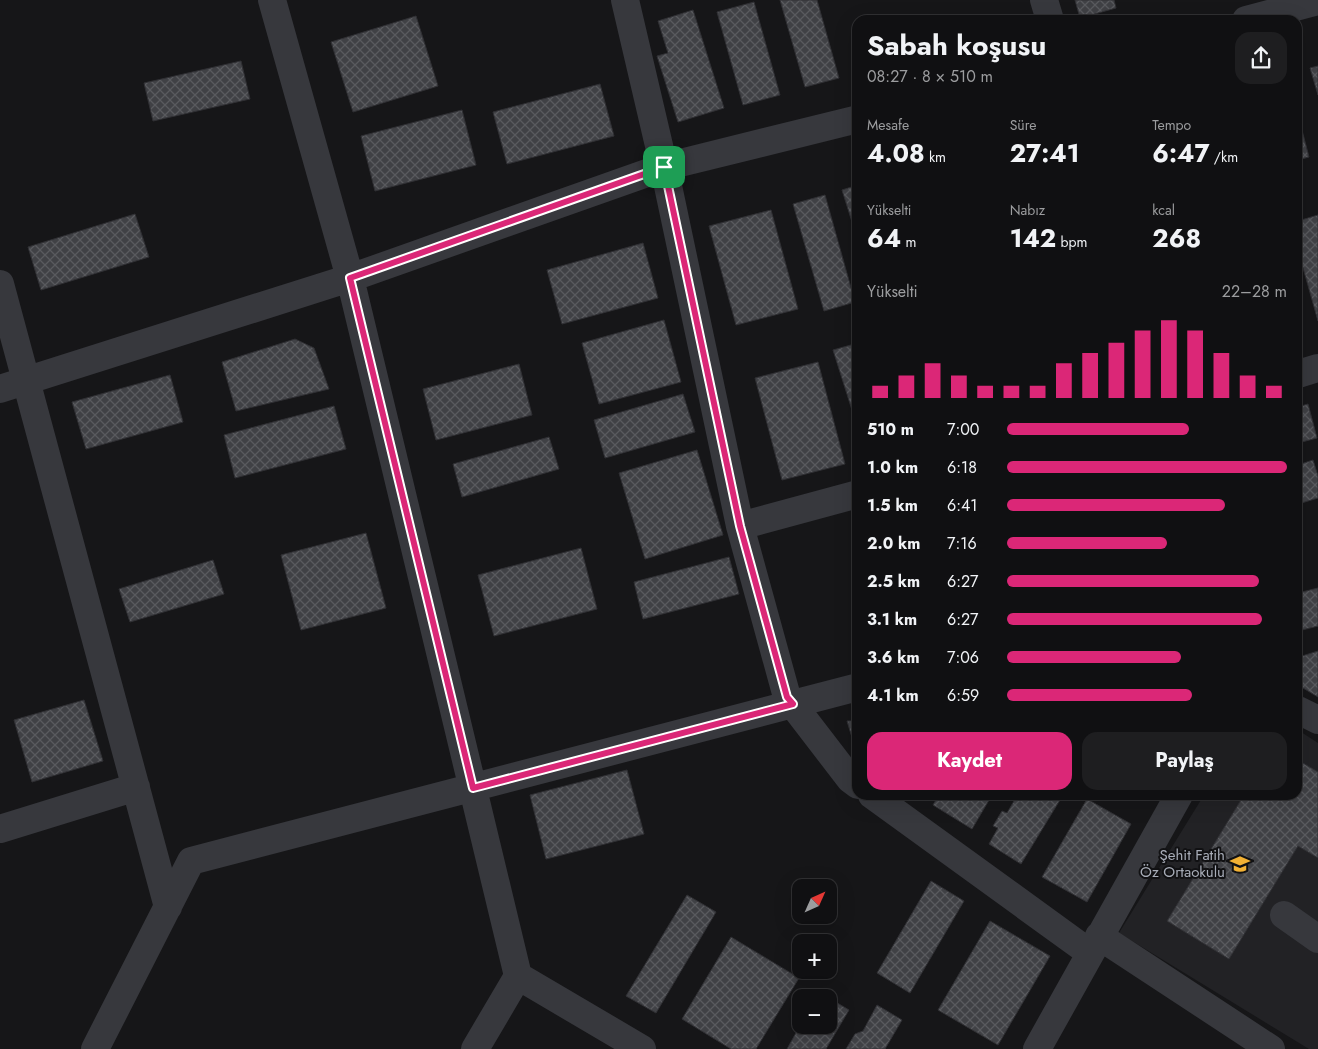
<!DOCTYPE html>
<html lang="tr">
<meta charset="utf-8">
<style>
body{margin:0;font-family:Jost,sans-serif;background:#1e1e20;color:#f1f3f6;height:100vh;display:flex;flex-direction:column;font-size:19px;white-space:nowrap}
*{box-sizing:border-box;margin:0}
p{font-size:16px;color:#9c9d9f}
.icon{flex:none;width:28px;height:28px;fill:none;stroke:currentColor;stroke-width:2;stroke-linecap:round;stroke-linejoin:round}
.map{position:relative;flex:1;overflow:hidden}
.panel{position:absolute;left:852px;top:15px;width:450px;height:785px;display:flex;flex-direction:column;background:#101012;border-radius:15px;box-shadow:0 5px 20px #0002,0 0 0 1px #303032}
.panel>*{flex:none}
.needle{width:32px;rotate:45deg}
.buttons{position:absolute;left:792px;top:879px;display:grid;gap:10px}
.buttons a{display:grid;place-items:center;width:45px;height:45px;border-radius:10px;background:#101012;box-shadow:0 5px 20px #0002,0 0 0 1px #303032;font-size:25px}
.pin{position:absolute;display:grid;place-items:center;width:42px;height:42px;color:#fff;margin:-21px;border-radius:10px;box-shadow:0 2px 8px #0006}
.round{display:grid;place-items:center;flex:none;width:52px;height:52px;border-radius:15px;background:#1e1e20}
.overview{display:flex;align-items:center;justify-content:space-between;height:85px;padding:0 15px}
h1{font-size:28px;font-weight:700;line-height:38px}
.metrics{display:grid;grid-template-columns:repeat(3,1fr);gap:8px;height:85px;padding:5px 15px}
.metrics div{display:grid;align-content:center}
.metrics b{font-size:25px;font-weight:700}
.metrics small{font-size:14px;font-weight:400}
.metrics p{font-size:14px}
.chart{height:140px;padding:10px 15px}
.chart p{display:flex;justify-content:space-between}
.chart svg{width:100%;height:90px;margin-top:5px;stroke:#db2777;stroke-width:6}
.action{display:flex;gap:10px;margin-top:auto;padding:10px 15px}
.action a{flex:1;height:58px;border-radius:15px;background:#db2777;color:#fff;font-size:20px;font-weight:700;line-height:58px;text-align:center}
.action a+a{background:#1e1e20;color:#f1f3f6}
ul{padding:0 15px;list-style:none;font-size:16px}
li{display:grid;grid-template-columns:80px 60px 1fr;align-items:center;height:38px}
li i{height:12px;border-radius:6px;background:#db2777}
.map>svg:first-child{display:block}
.built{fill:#222225}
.building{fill:url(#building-cross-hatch);stroke:#303034}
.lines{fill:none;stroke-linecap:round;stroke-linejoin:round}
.minor{stroke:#37383d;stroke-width:28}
.route-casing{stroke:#fff;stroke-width:10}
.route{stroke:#db2777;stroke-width:6}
.labels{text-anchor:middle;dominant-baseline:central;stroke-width:4;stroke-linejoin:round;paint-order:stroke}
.poi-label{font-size:15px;fill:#a8adb8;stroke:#111113;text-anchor:end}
</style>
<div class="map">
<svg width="1318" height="1049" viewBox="0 0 1318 1049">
<defs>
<pattern id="building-cross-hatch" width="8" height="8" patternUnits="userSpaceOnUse" patternTransform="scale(1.25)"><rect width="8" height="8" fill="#404145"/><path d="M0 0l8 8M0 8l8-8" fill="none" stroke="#595a5e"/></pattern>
</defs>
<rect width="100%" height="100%" fill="#161618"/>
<!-- built -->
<path class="built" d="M1298 730 1318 743V1049H1309L1119 933 1204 795H1298Z"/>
<!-- building -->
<path class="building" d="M780 0H817L839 78 805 87Z
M1075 0H1114L1116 8 1080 18Z
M754 2 780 95 743 105 717 12Z
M693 10 724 108 678 122 657 56 668 53 658 21Z
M416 16 438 86 353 112 331 42Z
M241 61 250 99 153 121 144 83Z
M1318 66V95L1310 68Z
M600 84 614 136 507 164 493 112Z
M462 110 476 165 375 191 361 136Z
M1298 115 1309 157 1298 160Z
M858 185V241L842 190Z
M825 195 855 302 824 311 793 204Z
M771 210 798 309 736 325 709 226Z
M135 214 149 257 41 290 28 247Z
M1318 215V321L1298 250V221Z
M643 243 658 298 562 324 547 270Z
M664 320 681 382 599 404 582 343Z
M295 339 314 348 329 389 236 411 222 362Z
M858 343V429L833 350Z
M818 362 845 464 782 480 755 378Z
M519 364 532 415 436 440 423 389Z
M170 375 183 422 86 449 72 402Z
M683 394 695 432 605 458 594 420Z
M1308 404 1317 438 1298 443V407Z
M334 406 346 449 235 478 224 435Z
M549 437 559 469 462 497 453 464Z
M697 450 723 535 645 559 619 473Z
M1313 460 1318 476V498L1298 504V465Z
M366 533 386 608 301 630 281 555Z
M581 548 597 609 494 636 478 575Z
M729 557 739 594 643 619 634 582Z
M213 560 224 594 130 622 119 589Z
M1318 588V626L1298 631V593Z
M1318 651V697L1298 685V659L1299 657Z
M84 700 103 761 32 782 14 720Z
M858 707V757L847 721H855L852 708Z
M1298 760 1318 772V858L1298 846 1229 959 1167 921 1244 795H1298Z
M627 770 644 834 546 859 530 795Z
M939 795H992L972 829 933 805Z
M1012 795H1063L1021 864 989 844 998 828 993 826 1002 811 1007 813 1014 801 1010 799Z
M1087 799 1131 824 1087 902 1042 877Z
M931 881 964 901 910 993 877 973Z
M687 895 716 912 656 1013 626 996Z
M990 921 1050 956 998 1045 938 1010Z
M731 937 799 978 756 1049H731L682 1019Z
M829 998 849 1010 826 1049H787L801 1024 829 1025Z
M877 1005 902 1020 885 1049H846L855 1034 863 1031Z"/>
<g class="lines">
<!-- minor -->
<path class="minor" d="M272 0 350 278 518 976 642 1049
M625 0 664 167 858 119
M1044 0 1050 20
M1246 20 1318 1
M0 284 168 907
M1298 374 1318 368
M0 389 350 278 664 167 740 526 787 697 850 779 858 785
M740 526 858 494
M1298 710 1318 720
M872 795 1090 953
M0 829 136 787
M1284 915 1318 939
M1099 936 1271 1049
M95 1049 191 861 858 687
M475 1049 518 976
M1037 1049 1179 795"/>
</g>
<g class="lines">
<defs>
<path id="route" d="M664 167 740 526 787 697 793 704 473 788 350 278Z"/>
</defs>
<!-- route casing -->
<use href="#route" class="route-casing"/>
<!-- route -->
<use href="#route" class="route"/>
</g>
<!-- icons -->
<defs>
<symbol id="school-bare" viewBox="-9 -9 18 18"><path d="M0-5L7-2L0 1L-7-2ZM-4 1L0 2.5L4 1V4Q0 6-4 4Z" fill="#f2b134" stroke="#111113" stroke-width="2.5" paint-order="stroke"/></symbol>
</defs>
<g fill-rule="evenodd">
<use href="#school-bare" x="1226" y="850" width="28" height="28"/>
</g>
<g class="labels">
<!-- poi labels -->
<g class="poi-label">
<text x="1225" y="855">Şehit Fatih<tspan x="1225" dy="17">Öz Ortaokulu</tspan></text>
</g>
</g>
</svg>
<div class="buttons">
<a><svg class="needle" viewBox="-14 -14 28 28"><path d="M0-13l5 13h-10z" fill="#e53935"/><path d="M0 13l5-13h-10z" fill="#9c9d9f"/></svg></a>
<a>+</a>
<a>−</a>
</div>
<div class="pin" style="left:664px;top:167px;background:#1e9e55"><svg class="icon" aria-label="arrive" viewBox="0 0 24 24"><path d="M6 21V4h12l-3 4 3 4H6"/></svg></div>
<section class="panel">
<div class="overview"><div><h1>Sabah koşusu</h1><p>08:27 · 8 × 510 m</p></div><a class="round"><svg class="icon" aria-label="share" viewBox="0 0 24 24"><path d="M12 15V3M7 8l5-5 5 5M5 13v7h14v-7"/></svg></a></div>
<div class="metrics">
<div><p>Mesafe</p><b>4.08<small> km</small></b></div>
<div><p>Süre</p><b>27:41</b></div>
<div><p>Tempo</p><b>6:47<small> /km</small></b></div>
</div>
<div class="metrics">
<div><p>Yükselti</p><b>64<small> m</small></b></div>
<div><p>Nabız</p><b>142<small> bpm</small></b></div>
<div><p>kcal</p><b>268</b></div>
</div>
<div class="chart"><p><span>Yükselti</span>22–28 m</p>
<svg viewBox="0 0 160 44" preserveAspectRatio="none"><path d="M5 44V38M15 44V33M25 44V27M35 44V33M45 44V38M55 44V38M65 44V38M75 44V27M85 44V22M95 44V17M105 44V11M115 44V6M125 44V11M135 44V22M145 44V33M155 44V38"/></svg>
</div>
<ul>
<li><b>510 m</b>7:00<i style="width:65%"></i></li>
<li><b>1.0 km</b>6:18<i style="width:100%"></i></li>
<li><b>1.5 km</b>6:41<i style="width:78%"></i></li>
<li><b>2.0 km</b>7:16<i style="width:57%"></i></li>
<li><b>2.5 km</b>6:27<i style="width:90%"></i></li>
<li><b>3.1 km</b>6:27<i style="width:91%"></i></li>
<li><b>3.6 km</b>7:06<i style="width:62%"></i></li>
<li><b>4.1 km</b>6:59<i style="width:66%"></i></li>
</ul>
<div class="action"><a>Kaydet</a><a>Paylaş</a></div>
</section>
</div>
